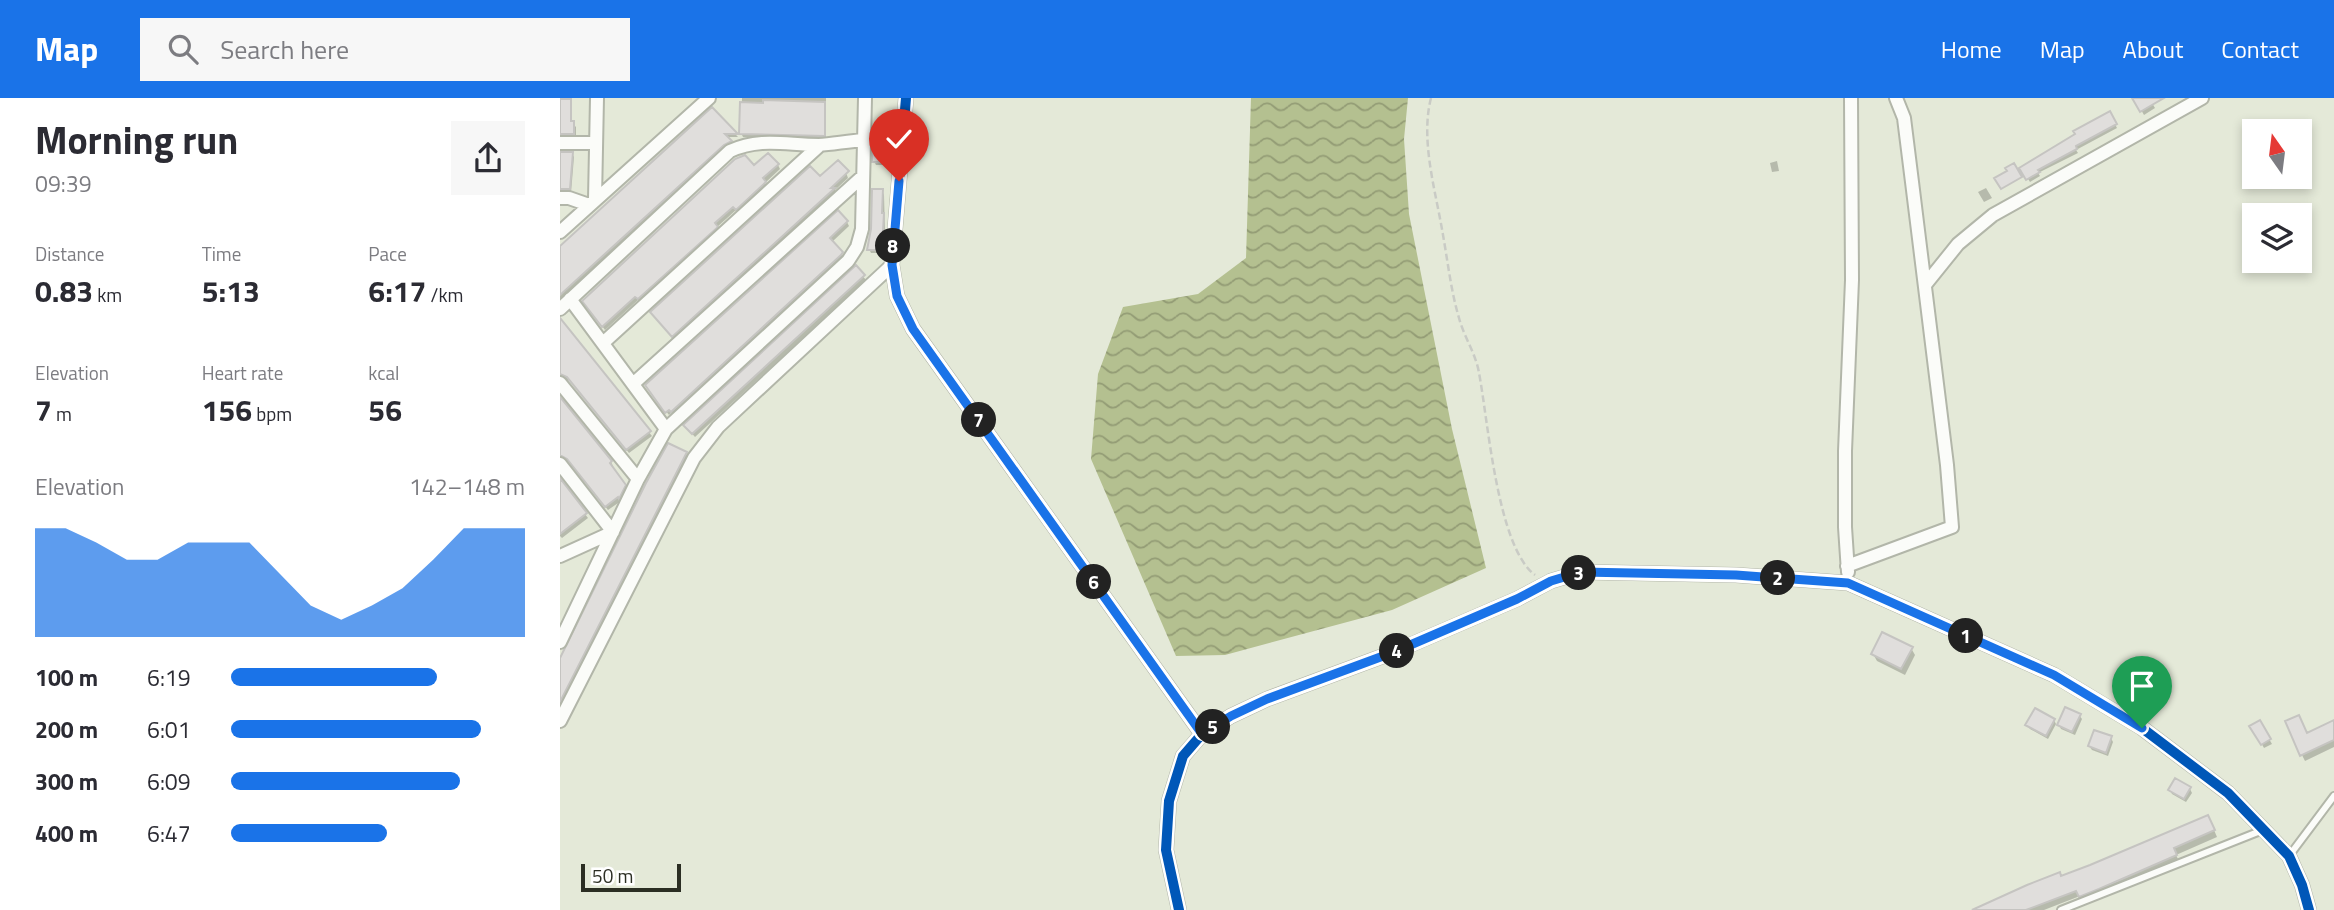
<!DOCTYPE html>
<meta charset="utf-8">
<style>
body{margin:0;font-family:"Titillium Web",sans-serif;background:#f7f7f7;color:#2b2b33;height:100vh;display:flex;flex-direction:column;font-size:26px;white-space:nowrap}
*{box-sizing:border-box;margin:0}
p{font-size:23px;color:#7c7c81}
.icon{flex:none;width:38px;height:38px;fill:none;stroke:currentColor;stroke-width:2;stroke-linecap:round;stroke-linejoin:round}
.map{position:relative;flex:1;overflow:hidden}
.drawer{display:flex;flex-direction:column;background:#fff;width:560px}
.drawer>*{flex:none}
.needle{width:46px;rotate:346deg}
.fabs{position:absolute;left:1682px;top:21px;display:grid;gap:14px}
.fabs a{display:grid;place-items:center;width:70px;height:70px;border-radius:0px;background:#fff;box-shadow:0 4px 10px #0003;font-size:35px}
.scale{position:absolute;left:21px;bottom:18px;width:100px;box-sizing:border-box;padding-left:7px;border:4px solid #2b2e23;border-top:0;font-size:19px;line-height:24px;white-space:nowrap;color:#2b2e23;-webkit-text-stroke:5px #fff;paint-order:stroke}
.pin{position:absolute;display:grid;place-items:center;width:60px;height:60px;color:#fff;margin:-72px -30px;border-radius:50% 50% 50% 0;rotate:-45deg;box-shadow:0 0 7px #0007}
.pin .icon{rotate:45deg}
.km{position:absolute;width:35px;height:35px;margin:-18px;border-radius:50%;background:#222;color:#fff;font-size:19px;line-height:35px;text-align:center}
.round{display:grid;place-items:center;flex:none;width:74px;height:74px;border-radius:0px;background:#f7f7f7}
.headline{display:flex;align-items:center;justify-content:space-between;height:119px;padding:0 35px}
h1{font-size:38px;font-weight:700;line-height:52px}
.metrics{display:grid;grid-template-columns:repeat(3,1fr);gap:10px;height:119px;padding:7px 35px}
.metrics div{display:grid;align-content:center}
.metrics b{font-size:30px;font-weight:700}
.metrics small{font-size:19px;font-weight:400}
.metrics p{font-size:19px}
.chart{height:196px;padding:14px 35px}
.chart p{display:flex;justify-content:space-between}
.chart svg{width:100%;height:126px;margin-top:7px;fill:#1a73e8;opacity:.7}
ul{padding:0 35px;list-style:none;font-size:23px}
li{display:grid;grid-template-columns:112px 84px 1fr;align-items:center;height:52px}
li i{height:18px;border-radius:9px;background:#1a73e8}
header{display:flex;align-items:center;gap:42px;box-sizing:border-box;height:98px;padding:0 35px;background:#1a73e8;color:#fff}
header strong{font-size:33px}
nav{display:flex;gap:38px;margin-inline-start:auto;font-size:24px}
.search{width:490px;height:63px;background:#f7f7f7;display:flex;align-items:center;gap:18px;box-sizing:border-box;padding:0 24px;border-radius:0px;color:#7c7c81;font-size:26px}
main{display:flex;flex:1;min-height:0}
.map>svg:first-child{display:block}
.water{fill:url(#water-waves)}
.shadow{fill:#0003}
.building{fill:#e0dedc;stroke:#c5c4c1;stroke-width:2}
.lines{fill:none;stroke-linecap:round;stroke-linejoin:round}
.service-casing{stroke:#b2b6a9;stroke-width:10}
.minor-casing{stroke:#b2b6a9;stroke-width:16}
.path{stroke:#c9cbc5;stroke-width:2.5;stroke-dasharray:7 3.5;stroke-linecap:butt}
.service{stroke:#fbfcf9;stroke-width:6}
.minor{stroke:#fbfcf9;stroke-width:12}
.cycleway-casing{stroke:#fff;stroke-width:15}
.cycleway{stroke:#0057b8;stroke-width:10}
.route-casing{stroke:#fff;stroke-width:14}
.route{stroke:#1a73e8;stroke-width:9}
</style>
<header>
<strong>Map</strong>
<div class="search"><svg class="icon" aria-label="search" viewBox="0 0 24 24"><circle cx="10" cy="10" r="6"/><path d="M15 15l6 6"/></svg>Search here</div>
<nav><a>Home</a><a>Map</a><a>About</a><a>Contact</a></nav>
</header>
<main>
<section class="drawer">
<div class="headline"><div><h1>Morning run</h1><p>09:39</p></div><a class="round"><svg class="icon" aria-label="share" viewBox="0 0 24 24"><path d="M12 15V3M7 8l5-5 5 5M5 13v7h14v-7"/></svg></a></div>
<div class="metrics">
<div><p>Distance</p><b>0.83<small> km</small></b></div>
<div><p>Time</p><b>5:13</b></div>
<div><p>Pace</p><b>6:17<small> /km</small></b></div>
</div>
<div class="metrics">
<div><p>Elevation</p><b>7<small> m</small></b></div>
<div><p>Heart rate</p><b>156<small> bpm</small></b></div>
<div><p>kcal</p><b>56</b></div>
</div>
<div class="chart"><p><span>Elevation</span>142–148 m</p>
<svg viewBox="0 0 160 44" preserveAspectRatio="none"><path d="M0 44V6L10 6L20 11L30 17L40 17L50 11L60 11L70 11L80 22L90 33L100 38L110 33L120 27L130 17L140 6L150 6L160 6V44z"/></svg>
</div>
<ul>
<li><b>100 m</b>6:19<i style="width:70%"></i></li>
<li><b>200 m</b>6:01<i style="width:85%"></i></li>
<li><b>300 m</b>6:09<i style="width:78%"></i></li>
<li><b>400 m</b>6:47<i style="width:53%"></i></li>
</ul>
</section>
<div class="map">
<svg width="1774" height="812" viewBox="0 0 1774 812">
<defs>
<pattern id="water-waves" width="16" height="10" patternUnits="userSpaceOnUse" patternTransform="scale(1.75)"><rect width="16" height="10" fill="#b4c090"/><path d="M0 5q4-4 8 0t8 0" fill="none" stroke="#939c75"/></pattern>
</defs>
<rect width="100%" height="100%" fill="#e4e9d8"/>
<!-- water -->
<path class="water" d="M691 0H848L844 41 849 116 892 331 926 470 832 512 665 557 616 558 531 361 538 276 563 209 638 196 686 160Z"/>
<!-- shadow -->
<path class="shadow" d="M0 0H12V25L16 29V40L0 41Z
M182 0H266V41L183 39 181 35Z
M1581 0H1589L1595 10 1584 17 1576 3Z
M152 11 178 39H166L172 48 0 204V149Z
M1549 15 1557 30 1516 52 1518 55 1478 75 1480 78 1470 84 1462 71Z
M324 31 326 35 327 67H316L314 63Z
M0 55H12L14 59 11 95H0Z
M1217 63 1219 73 1212 74 1210 65Z
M218 67 220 71 205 85 207 89 179 115 176 112 156 130 158 133 81 204 78 202 45 232 27 207 194 69Z
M285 72 288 80 275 92 276 95 115 242 95 218 260 80Z
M1426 90 1432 100 1424 104 1418 94Z
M322 92 324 97 325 133 323 155H311L309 151Z
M287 124 289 128 272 144 284 159 115 317 112 314 109 317 89 292Z
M296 170 306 182 135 339 128 331Z
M0 223 92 338 69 355 11 283 0 281Z
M0 302 51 364 53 368 51 370 67 392 61 403 48 412 11 364 0 362Z
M126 356 128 360 0 613V564Z
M0 383 28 420 2 440 0 438Z
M1351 550 1355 557 1345 577 1317 563 1313 556Z
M1519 617 1522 621 1515 637 1501 631 1499 627Z
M1494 622 1496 626 1488 641 1470 631 1467 627Z
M1699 624 1712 646 1704 650 1692 628Z
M1774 624V649L1745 663 1742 657 1747 637Z
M1551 640 1553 644 1548 658 1532 652 1529 648Z
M1630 691 1632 695 1626 704 1612 696 1610 692Z
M1651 725 1657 739 1616 757 1619 763 1524 804 1520 798 1484 812H1416Z"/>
<!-- building -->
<path class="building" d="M1572 0H1604L1580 14Z
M0 1H11V23H14V36H0Z
M203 2 265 4V38L179 36 180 4 203 5Z
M152 9 178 36H165L172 43 164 47 0 197V148Z
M1550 13 1557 26 1516 48 1517 51 1478 72 1480 74 1466 82 1459 70 1515 36 1513 33Z
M313 29 325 30V64H312Z
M0 54H13L10 91H0Z
M208 55 219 66 203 80 206 84 176 112 173 109 155 125 158 129 78 201 75 199 42 229 22 203 175 61 185 57 194 67Z
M278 62 289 73 271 90H275L112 239 90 214 250 68 260 78Z
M1454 65 1462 79 1441 91 1434 80 1447 73 1445 70Z
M312 91H323L322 115H324L322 152H307L311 131Z
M278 112 288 123 270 140 283 154 281 157 111 314 109 312 105 315 85 287Z
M296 167 305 177 132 336 123 327Z
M0 220 91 333 66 352 7 279 0 276Z
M0 299 52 363 50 365 66 387 59 401 58 399 45 409 7 361 0 357Z
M108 345 127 354 0 604V560L86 385Z
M0 380 27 415 0 436Z
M1322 534 1353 549 1341 571 1311 556Z
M1505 609 1521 616 1512 634 1497 627Z
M1475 610 1495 621 1486 638 1465 627Z
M1739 617 1747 635 1774 622V642L1740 658 1725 623Z
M1700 622 1711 641 1701 647 1689 628Z
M1534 632 1552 638 1546 655 1528 648Z
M1615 680 1631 689 1624 701 1608 692Z
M1648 717 1655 732 1614 750 1617 757 1539 791 1519 799 1516 793 1466 812H1412L1467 787 1500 774 1501 778 1530 767Z"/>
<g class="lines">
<defs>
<path id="service" d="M1729 758 1774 698
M1501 812 1703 732"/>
<path id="minor" d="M346 0 332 167 337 198 353 231 642 636
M0 45H36
M0 100H9L29 107
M35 101 37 0
M0 134 149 0
M1365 187 1398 146 1433 117 1642 0
M10 201 106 331
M0 211 170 53C201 39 226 47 259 47 273 46 289 43 304 42
M43 245 260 47
M0 285 78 381
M74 285 302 79
M0 366 53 434 0 458
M1287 468 1392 429 1387 367 1352 84 1344 20 1336 0
M1288 474 1285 429V353L1292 182 1291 0
M0 544 78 381 106 331 288 163 297 149 302 131 305 0
M0 623 134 360 158 329 332 167
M619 812 606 752 609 703 623 658 642 636 671 618 707 601 834 554 957 501 991 483 1021 474 1176 477 1288 485 1494 577 1582 630 1668 695 1729 758 1742 787 1749 812"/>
</defs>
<!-- service casing -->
<use href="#service" class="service-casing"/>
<!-- minor casing -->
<use href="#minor" class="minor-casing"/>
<!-- path -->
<path class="path" d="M871 0C860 43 876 94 883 137 888 165 891 193 899 220 904 239 916 256 919 275 928 321 937 449 975 477"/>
<!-- service -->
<use href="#service" class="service"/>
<!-- minor -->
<use href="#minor" class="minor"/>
<defs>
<path id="cycleway" d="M346 0 332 167 337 198 353 231 642 636
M619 812 606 752 609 703 623 658 642 636 671 618 707 601 834 554 957 501 991 483 1021 474 1176 477 1288 485 1494 577 1582 630 1668 695 1729 758 1742 787 1749 812"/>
</defs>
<!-- cycleway casing -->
<use href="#cycleway" class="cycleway-casing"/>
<!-- cycleway -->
<use href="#cycleway" class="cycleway"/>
</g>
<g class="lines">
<defs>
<path id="route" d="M339 83 332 167 337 198 353 231 642 636 671 618 707 601 834 554 957 501 991 483 1021 474 1176 477 1288 485 1494 577 1582 630"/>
</defs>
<!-- route casing -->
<use href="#route" class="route-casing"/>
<!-- route -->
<use href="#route" class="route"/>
</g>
</svg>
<div class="fabs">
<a><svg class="needle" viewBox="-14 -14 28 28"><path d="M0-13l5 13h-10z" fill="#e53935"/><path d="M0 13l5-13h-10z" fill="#7c7c81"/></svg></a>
<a><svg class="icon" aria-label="layers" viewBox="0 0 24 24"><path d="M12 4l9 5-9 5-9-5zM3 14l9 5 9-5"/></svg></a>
</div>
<div class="scale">50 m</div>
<div class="pin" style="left:1582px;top:630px;background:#1e9e55"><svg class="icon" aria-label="arrive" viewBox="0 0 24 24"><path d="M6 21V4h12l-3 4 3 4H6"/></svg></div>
<div class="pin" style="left:339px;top:83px;background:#d93025"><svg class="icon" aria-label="check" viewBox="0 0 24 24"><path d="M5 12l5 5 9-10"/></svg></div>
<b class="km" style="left:1406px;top:538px">1</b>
<b class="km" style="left:1218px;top:480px">2</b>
<b class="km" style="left:1019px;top:475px">3</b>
<b class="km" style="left:837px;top:553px">4</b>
<b class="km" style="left:653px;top:629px">5</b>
<b class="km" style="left:534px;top:484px">6</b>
<b class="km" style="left:419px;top:322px">7</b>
<b class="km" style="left:333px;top:148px">8</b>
</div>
</main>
